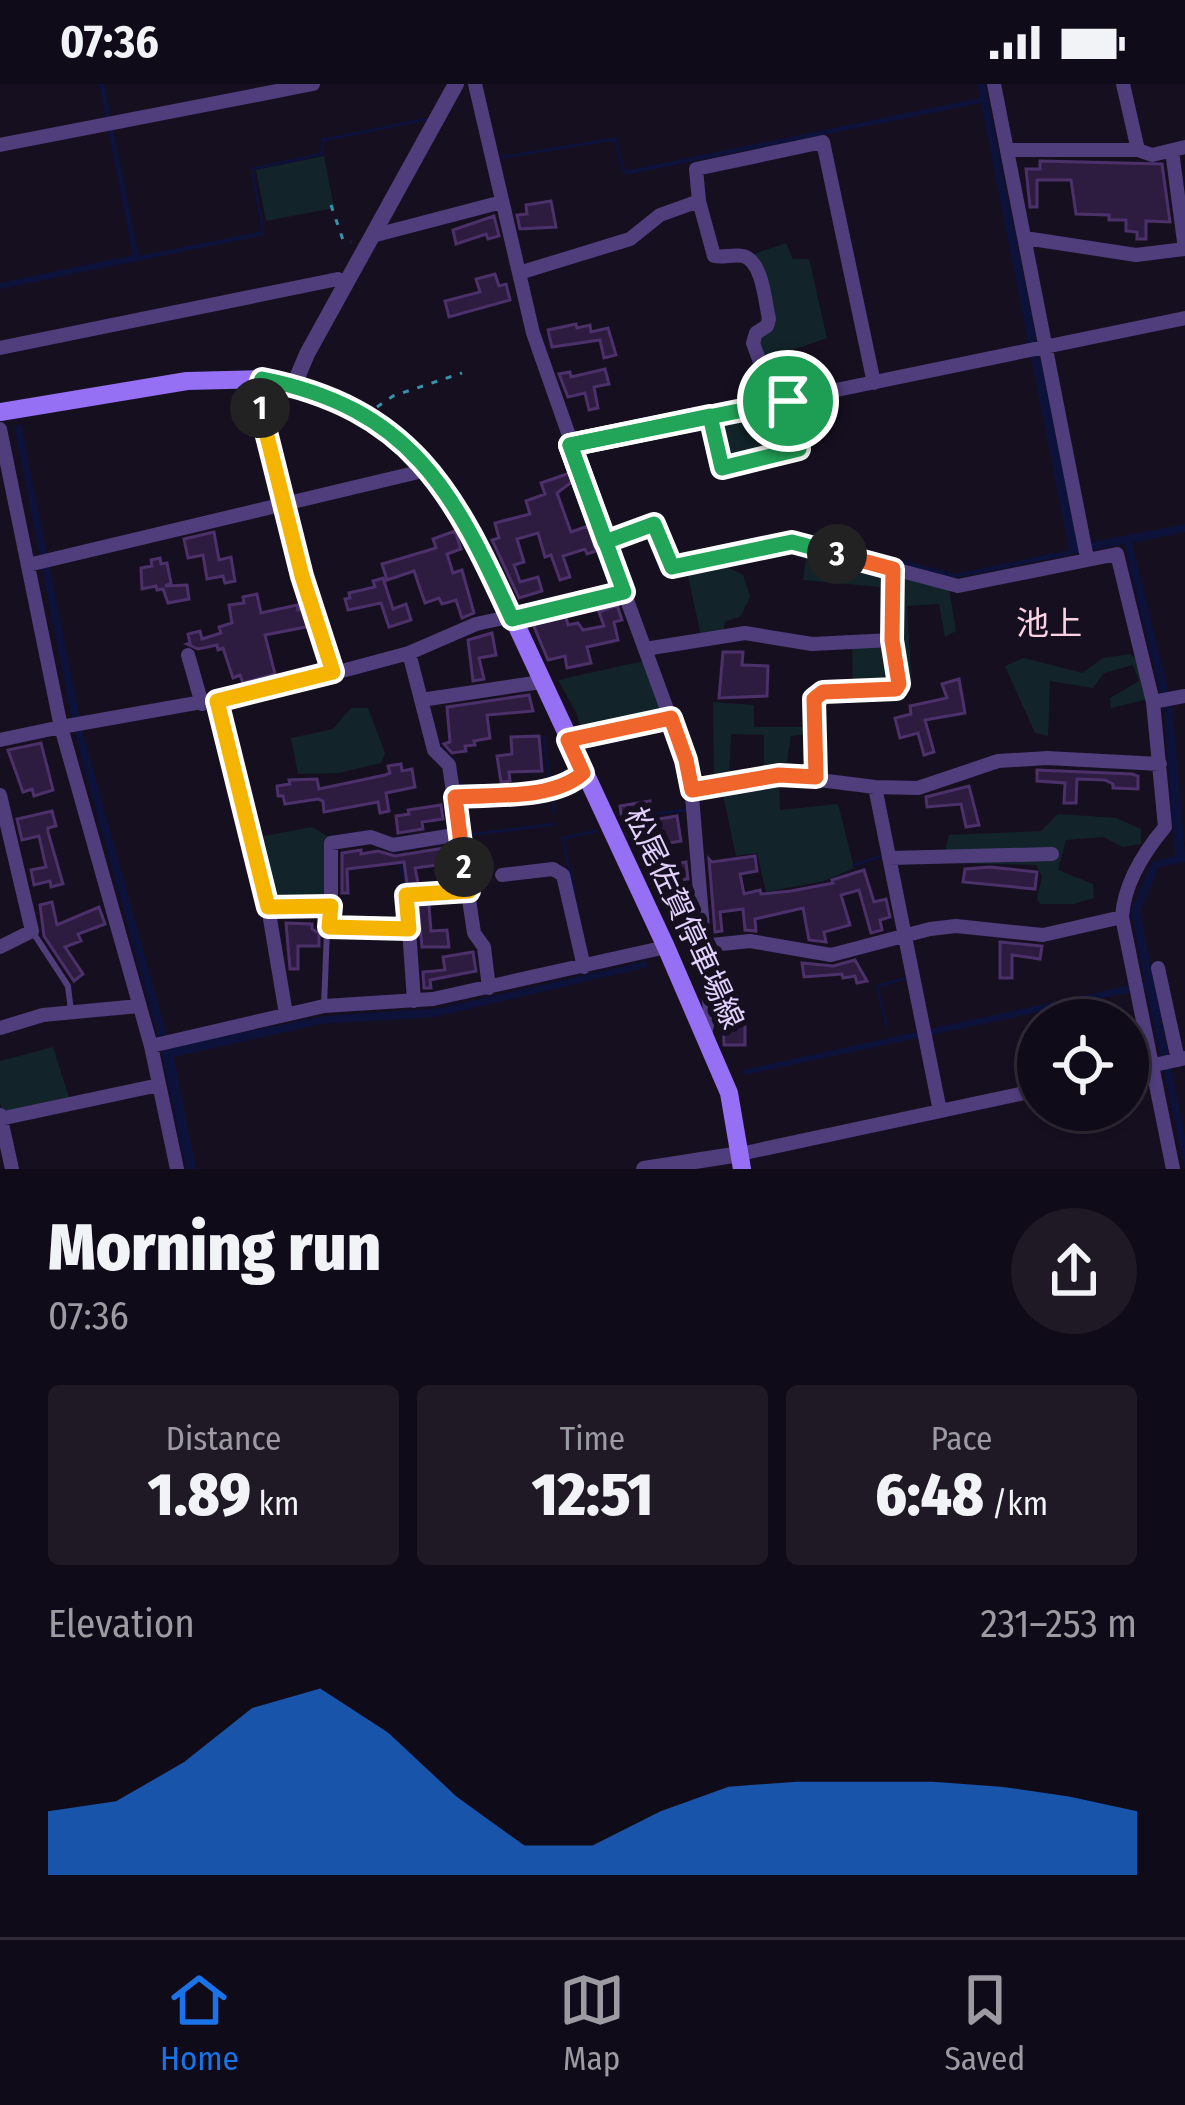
<!DOCTYPE html>
<meta charset="utf-8">
<style>
body{margin:0;font-family:"Fira Sans Condensed","Noto Sans JP",sans-serif;background:#1e1925;color:#f1f3f6;height:100vh;display:flex;flex-direction:column;font-size:45px;white-space:nowrap}
*{box-sizing:border-box;margin:0}
p{font-size:39px;color:#9c9ba2}
.icon{flex:none;width:66px;height:66px;fill:none;stroke:currentColor;stroke-width:2;stroke-linecap:round;stroke-linejoin:round}
.map{position:relative;height:1085px;overflow:hidden}
.panel{display:flex;flex-direction:column;background:#100b18;flex:1}
.panel>*{flex:none}
.tools{position:absolute;left:1017px;top:915px;display:grid;gap:24px}
.tools a{display:grid;place-items:center;width:132px;height:132px;border-radius:50%;background:#100b18;box-shadow:0 3px 9px #0004,0 0 0 3px #302b37;font-size:60px}
.pin{position:absolute;display:grid;place-items:center;width:102px;height:102px;color:#fff;margin:-51px;border:6px solid #fff;border-radius:50%;box-shadow:0 3px 12px #0007}
.km{position:absolute;width:60px;height:60px;margin:-30px;border-radius:50%;background:#222;color:#fff;font-size:33px;line-height:60px;text-align:center}
.round{display:grid;place-items:center;flex:none;width:126px;height:126px;border-radius:63px;background:#1e1925}
.overview{display:flex;align-items:center;justify-content:space-between;height:204px;padding:0 48px}
h1{font-size:66px;font-weight:800;line-height:90px}
.metrics{display:grid;grid-template-columns:repeat(3,1fr);gap:18px;height:204px;padding:12px 48px}
.metrics div{display:grid;align-content:center;border-radius:12px;background:#1e1925;text-align:center}
.metrics b{font-size:60px;font-weight:800}
.metrics small{font-size:33px;font-weight:400}
.metrics p{font-size:33px}
.chart{height:336px;padding:24px 48px}
.chart p{display:flex;justify-content:space-between}
.chart svg{width:100%;height:216px;margin-top:12px;fill:#1a73e8;opacity:.7}
.status{display:flex;justify-content:space-between;align-items:center;height:84px;padding:0 60px;background:#100b18;direction:ltr}
.status svg{height:33px;fill:currentColor}
.tabs{display:flex;justify-content:space-around;align-items:center;height:168px;border-top:3px solid #302b37;background:#100b18;font-size:33px;color:#9c9ba2}
.tabs a{display:grid;justify-items:center;gap:6px}
.tabs .active{color:#1a73e8}
.map>svg:first-child{display:block}
.green{fill:#12242a}
.water{fill:#0d123b}
.lines{fill:none;stroke-linecap:round;stroke-linejoin:round}
.stream{stroke:#0d123b;stroke-width:3}
.building{fill:#2d1c40;stroke:#4b306a;stroke-width:3}
.path{stroke:#3792aa;stroke-width:3;stroke-dasharray:6 9;stroke-linecap:butt}
.service{stroke:#503d7c;stroke-width:6}
.minor{stroke:#503d7c;stroke-width:14}
.tertiary{stroke:#503d7c;stroke-width:16}
.secondary{stroke:#9670f4;stroke-width:18}
.split-1-casing{stroke:#fff;stroke-width:24}
.split-2-casing{stroke:#fff;stroke-width:24}
.split-3-casing{stroke:#fff;stroke-width:24}
.split-4-casing{stroke:#fff;stroke-width:24}
.split-1{stroke:#22a559;stroke-width:15}
.split-2{stroke:#f5b400;stroke-width:15}
.split-3{stroke:#f0652b;stroke-width:15}
.split-4{stroke:#22a559;stroke-width:15}
.labels{text-anchor:middle;dominant-baseline:central;stroke-width:12;stroke-linejoin:round;paint-order:stroke}
.street-label{font-size:30px;fill:#e1d1fc;stroke:#160f20}
.neighbourhood-label{font-size:33px;fill:#fcd3e2;stroke:#160f20}
</style>
<div class="status"><b>07:36</b><svg viewBox="0 0 49 12"><path d="M0 12V9h3v3zM5 12V6h3v6zM10 12V3h3v9zM15 12V0h3v12zM26 1h20v11H26zM47 4h2v5h-2z"/></svg></div>
<div class="map">
<svg width="1185" height="1085" viewBox="0 0 1185 1085">
<rect width="100%" height="100%" fill="#160f20"/>
<!-- green -->
<path class="green" d="M324 72 334 124 266 137 256 86Z
M786 159 793 175H809L827 254 763 276 758 250 771 243 762 190 754 170Z
M782 322 787 326 795 358 791 364 764 370 756 365 738 378 727 379 721 371 714 335Z
M807 467 949 505 956 547 945 553 939 520 907 522 912 601 853 599 852 565 881 555 880 503 803 496Z
M719 479 743 491 750 513 741 532 725 538 723 550 701 552 687 487Z
M1130 570 1139 577 1148 615 1111 624 1110 614 1139 597 1133 581 1104 589 1093 604 1050 597 1048 652 1035 649 1005 582 1024 574 1082 589 1103 574Z
M643 577 663 633 582 650 577 630 558 596Z
M713 618 754 621V643H810V650L791 652 787 678 764 681V651L731 650 729 695 714 698Z
M351 624H368L385 669 381 679 339 689 298 690 291 654 333 645Z
M779 697 780 726 838 720 854 784 824 797 766 808 757 769 736 772 722 706Z
M1058 730 1116 734 1141 745V760L1122 763 1104 753 1066 756 1058 786 1093 800 1094 814 1074 820H1040L1037 815 1042 792 1036 781 951 779 946 763 949 751 1041 747Z
M312 743 329 753 323 815 275 814 259 753Z
M53 963 70 1016 4 1031 0 1019V977Z"/>
<!-- water -->
<path class="water" d="M99 0H104L139 172 263 147 264 151 0 205V199L133 171Z
M978 0H985L1078 461 1185 440V448L1132 459 1172 621 1185 771V778L1159 783 1140 828 1185 1053V1085L1146 905 744 991 743 986 1145 898 1131 827 1152 778 1175 772 1164 622 1124 460 956 494 820 458 819 454 955 490 1069 466 981 19 625 91 624 87 980 14Z
M21 340 82 645 170 963 324 932 440 924 646 877 648 883 434 933 321 940 174 973 196 1085H186L158 951 74 647 14 342Z"/>
<g class="lines">
<!-- stream -->
<path class="stream" d="M503 73 615 55 624 87
M263 147 252 85 322 70 323 56 427 35
M763 457 791 451 820 458
M544 653 550 699
M552 711 554 728
M654 730 686 726
M468 751 555 740
M395 765 408 808
M854 781 881 772
M574 808 563 754 596 747
M887 944 877 902 907 894"/>
</g>
<!-- building -->
<path class="building" d="M1040 77 1162 80 1170 138 1146 137V155H1137V148L1126 147V136H1109V131L1076 130 1071 96H1037V123H1030L1026 85H1040Z
M551 117 556 143 520 145 517 131 527 130 526 121Z
M494 132 499 152 488 155 486 150 456 160 453 146Z
M495 190 499 202 506 200 510 216 449 233 445 217 480 208 476 195Z
M576 240 577 244 590 241 591 248 608 244 616 271 604 274 600 256 552 263 548 246Z
M605 285 609 300 594 303 598 324 589 326 585 309 568 313 559 290 570 288 571 293Z
M570 389 573 397 557 409 571 448 588 442 596 467 587 470 585 465 563 472 570 493 560 496 551 471 545 473 538 449 517 455 524 478 514 481 520 498 538 493 542 507 519 514 492 456 499 454 495 439 530 430 526 417 545 410 541 399Z
M455 447 461 465 447 470 453 489 462 486 474 529 462 534 456 516 442 520 439 514 425 519 414 487 387 496 382 480 436 464 433 455Z
M214 448 219 476 231 473 235 497 225 499 223 492 207 495 203 471 188 474 184 455Z
M160 474 161 480 167 479 171 499 165 502 187 501 189 515 168 519 163 505 157 506 156 502 142 505 141 484 152 482 151 476Z
M383 494 393 525 406 520 411 536 389 543 381 519 348 526 345 515 350 514 349 509 375 503 373 497Z
M257 510 261 529 297 521 298 526 306 524 311 542 265 551 275 590 243 599 240 591 233 594 223 564 218 566 217 561 198 565 187 560 190 559 188 550 200 547 202 555 221 549 219 543 232 539 229 521 244 519 243 513Z
M617 521 622 536 614 538 618 556 587 563 591 579 567 584 565 572 548 576 533 540 566 533 568 541 578 539 583 546 604 542 599 528Z
M492 549 496 571 479 574 484 595 473 597 468 556Z
M723 568H743L742 581 768 582 767 612 719 614Z
M959 595 965 629 925 636 934 668 924 671 918 649 900 654 895 634 911 630 910 622 947 614 942 600Z
M529 611 533 627 487 631 490 654 474 657 475 661 465 662 466 667 452 669 444 660 450 658 447 623Z
M539 652 542 687 509 688 510 697 501 698 497 672 512 670 511 653Z
M41 659 53 706 34 712 32 705 23 708 8 666Z
M401 680 402 687 412 685 415 703 386 709 389 727 380 729 378 718 324 728 323 717 318 715 285 720 283 712H278L277 702 290 700 289 696 317 695 319 705 385 691 390 689 388 682Z
M1037 686 1132 690 1138 692V705L1113 704V700L1105 696 1077 695 1076 719H1064L1065 699 1037 697Z
M969 702 979 741 966 743 961 720 927 723 926 713Z
M650 717 653 736 677 732 681 757 669 759 671 775 649 779 646 759H632L622 737 620 722Z
M441 721 443 735 422 738 423 745 398 749 396 732 409 730 408 726Z
M52 727 56 742 48 744V748L63 800 51 803 50 797 34 801 31 786 46 783 39 752 22 756 17 735Z
M450 763 452 779 415 784 418 799 407 800 404 778 347 785 348 809H342V769L361 766V770L378 767 395 772Z
M755 772 757 787 740 790 744 810 760 806 761 810 791 807 833 799 832 796 864 786 874 818 886 815 890 833 880 836 882 846 871 849 859 806 841 811 850 841 824 848 826 858 809 856 803 824 755 835 756 847 745 846 743 825 720 828 722 847 715 848 709 775 712 778Z
M686 778 688 795 680 796 681 818H690L691 841 675 842 668 781Z
M990 783 1037 788 1035 805 963 798 965 785Z
M52 818 57 841 99 823 105 840 78 850 81 857 65 863 83 890 74 897 44 852 40 821Z
M418 821H429L431 847 447 846 449 863H422Z
M286 839 312 840V845L319 849V862H298V885H290Z
M1000 858 1042 862 1040 875 1012 871V894H1000Z
M473 868 476 887 430 896 431 904H424L423 888 445 886 443 873Z
M855 876 867 897 857 899 855 892 843 894 842 890 804 893 802 879 833 882Z
M723 924H745V961H724Z"/>
<g class="lines">
<!-- path -->
<path class="path" d="M331 121 343 156 351 158
M377 323 393 312 462 289
M712 343 722 384 799 366 791 330
M288 434 301 492 328 575"/>
<!-- service -->
<path class="service" d="M32 847 68 902 71 927
M324 922 327 846"/>
<!-- minor -->
<path class="minor" d="M994 0 1087 474
M1123 0 1138 66
M0 61 313 0
M1007 66H1138L1152 71 1185 63
M1172 67 1185 165
M699 117 696 85 823 58 874 299
M372 152 502 118
M1025 154 1136 171 1185 165
M519 189 630 155 660 131 699 117 714 172C723 174 734 170 743 172 763 177 765 219 769 235L767 242 756 249 753 259 775 319
M0 264 338 195 346 198
M262 295 257 312 285 419
M0 345 61 643 275 605 409 569 476 540 624 508 533 249 475 0
M570 361 1185 234
M605 458 654 440 672 483 792 458 958 502 1117 470 1153 618 1165 743C1144 768 1124 800 1122 833L1173 1085
M28 481 427 386
M624 508 690 688 710 928 705 950
M645 565 745 549 812 560 892 556 893 485
M409 569 434 666 449 681 474 849 484 863 489 904
M188 571 202 620
M421 616 541 598
M217 617 268 823 286 930
M1153 618 1185 612
M0 656 61 643 151 962 177 1085
M568 656 671 635
M816 693 814 615 823 608 896 605 899 600 892 556
M875 703 940 1027
M691 706 779 691 875 703 918 704 998 677 1047 674 1160 680
M0 711 32 847 0 863
M455 713 555 705 583 689
M889 774 1052 770
M502 791 553 785 563 791 584 883
M331 822 329 843 409 845 414 917
M268 823 331 822V759L371 753 393 761 460 750
M409 845 406 811 469 807
M702 862 750 857 831 871 930 845 956 842 1043 851 1122 833
M1158 884 1178 976
M0 944 43 931 139 922
M151 962 324 922 433 915 666 863
M1128 987 1185 974
M0 1031 12 1085
M0 1035 159 1001
M740 1070 1038 1006"/>
<!-- tertiary -->
<path class="tertiary" d="M294 301 307 270 456 0
M644 1085 740 1070"/>
<!-- secondary -->
<path class="secondary" d="M0 328 187 297 262 295 294 301 366 330 413 368 474 450 666 863 729 1009 742 1085"/>
</g>
<g class="lines">
<defs>
<path id="split-1" d="M260 324 257 308 262 295C410 324 454 407 512 535L624 508 570 361 788 317"/>
<path id="split-2" d="M260 324 302 492 333 588 217 617 268 823 331 822 329 843 409 845 406 811 469 807 464 783"/>
<path id="split-3" d="M464 783 455 713C494 710 553 716 583 689L568 656 671 634 686 676 692 706 779 691 816 693 814 615 823 608 896 605 899 600 892 556 893 485 837 470"/>
<path id="split-4" d="M788 317 799 365 722 384 710 332 570 361 605 458 654 440 672 483 792 458 837 470"/>
</defs>
<!-- split-1 casing -->
<use href="#split-1" class="split-1-casing"/>
<!-- split-2 casing -->
<use href="#split-2" class="split-2-casing"/>
<!-- split-3 casing -->
<use href="#split-3" class="split-3-casing"/>
<!-- split-4 casing -->
<use href="#split-4" class="split-4-casing"/>
<!-- split-1 -->
<use href="#split-1" class="split-1"/>
<!-- split-2 -->
<use href="#split-2" class="split-2"/>
<!-- split-3 -->
<use href="#split-3" class="split-3"/>
<!-- split-4 -->
<use href="#split-4" class="split-4"/>
</g>
<g class="labels">
<!-- street labels -->
<g class="street-label">
<text transform="translate(684 834) rotate(65)">松尾佐賀停車場線</text>
</g>
<!-- neighbourhood labels -->
<g class="neighbourhood-label">
<text x="1049" y="540">池上</text>
</g>
</g>
</svg>
<div class="tools">
<a><svg class="icon" aria-label="locate" viewBox="0 0 24 24"><circle cx="12" cy="12" r="6"/><path d="M12 2v4M12 18v4M2 12h4M18 12h4"/></svg></a>
</div>
<div class="pin" style="left:788px;top:317px;background:#1e9e55"><svg class="icon" aria-label="arrive" viewBox="0 0 24 24"><path d="M6 21V4h12l-3 4 3 4H6"/></svg></div>
<b class="km" style="left:260px;top:324px">1</b>
<b class="km" style="left:464px;top:783px">2</b>
<b class="km" style="left:837px;top:470px">3</b>
</div>
<section class="panel">
<div class="overview"><div><h1>Morning run</h1><p>07:36</p></div><a class="round"><svg class="icon" aria-label="share" viewBox="0 0 24 24"><path d="M12 15V3M7 8l5-5 5 5M5 13v7h14v-7"/></svg></a></div>
<div class="metrics">
<div><p>Distance</p><b>1.89<small> km</small></b></div>
<div><p>Time</p><b>12:51</b></div>
<div><p>Pace</p><b>6:48<small> /km</small></b></div>
</div>
<div class="chart"><p><span>Elevation</span>231–253 m</p>
<svg viewBox="0 0 160 44" preserveAspectRatio="none"><path d="M0 44V31L10 29L20 21L30 10L40 6L50 15L60 28L70 38L80 38L90 31L100 26L110 25L120 25L130 25L140 26L150 28L160 31V44z"/></svg>
</div>
</section>
<nav class="tabs">
<a class="active"><svg class="icon" aria-label="home" viewBox="0 0 24 24"><path d="M3 11l9-7 9 7M6 9v11h12V9"/></svg>Home</a>
<a><svg class="icon" aria-label="map" viewBox="0 0 24 24"><path d="M3 6l6-2 6 2 6-2v14l-6 2-6-2-6 2zM9 4v14M15 6v14"/></svg>Map</a>
<a><svg class="icon" aria-label="saved" viewBox="0 0 24 24"><path d="M7 4h10v16l-5-4-5 4z"/></svg>Saved</a>
</nav>
